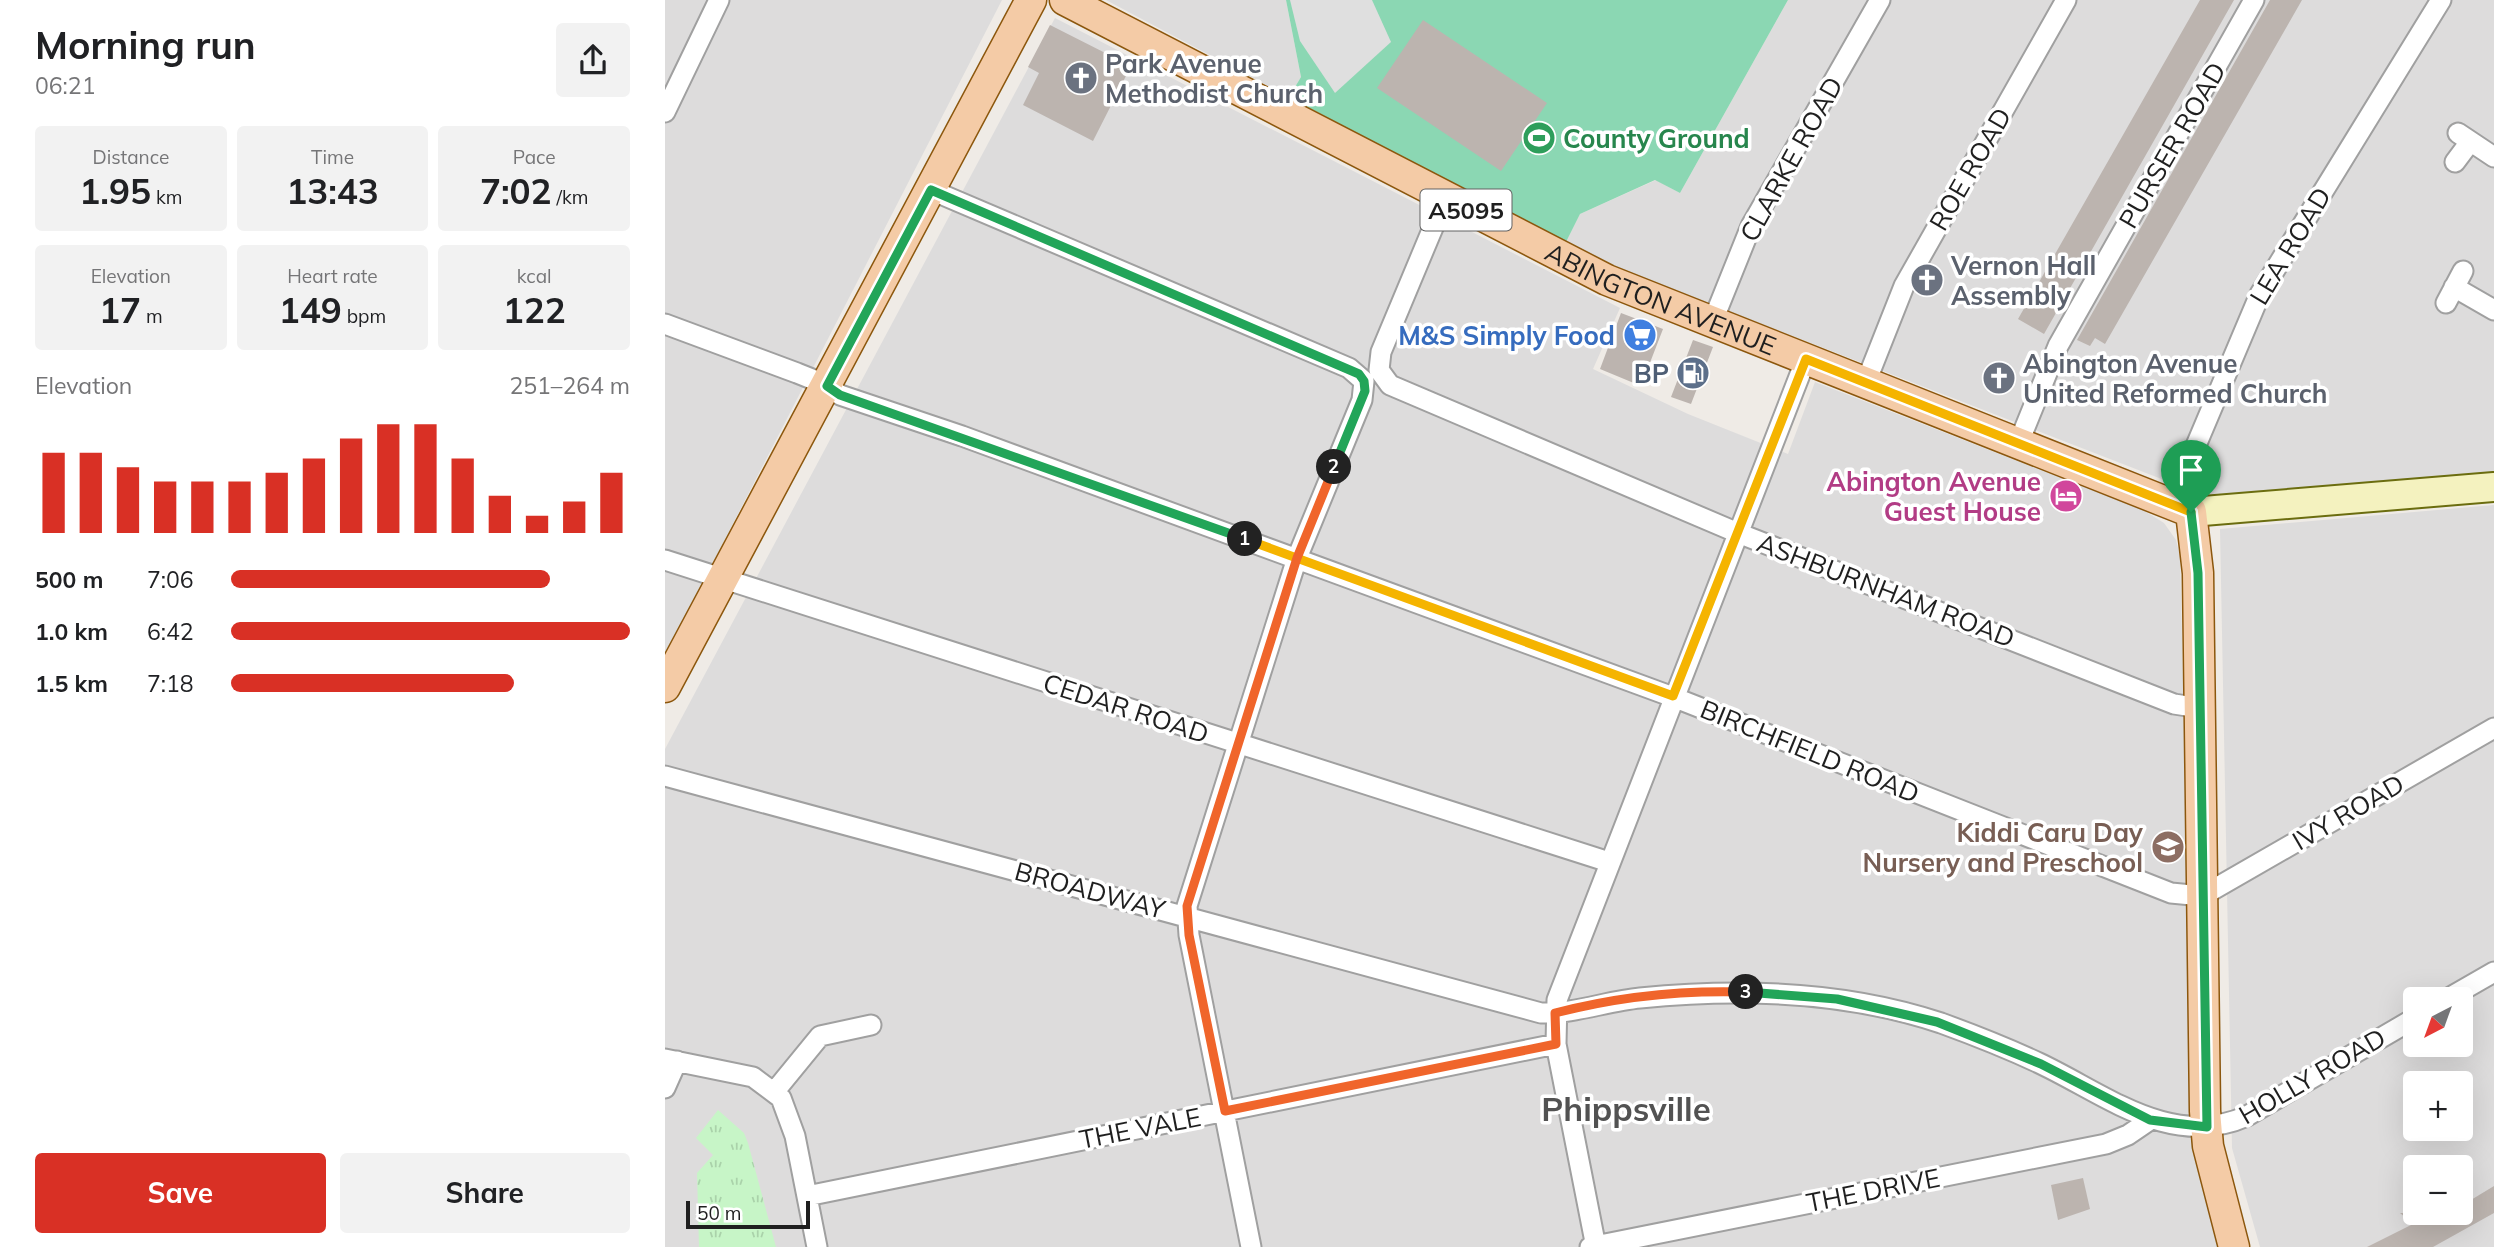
<!DOCTYPE html>
<meta charset="utf-8">
<style>
body{margin:0;font-family:Mulish,sans-serif;background:#f2f2f2;color:#202124;height:100vh;display:flex;flex-direction:column;font-size:26px;white-space:nowrap}
*{box-sizing:border-box;margin:0}
p{font-size:23px;color:#757577}
.icon{flex:none;width:38px;height:38px;fill:none;stroke:currentColor;stroke-width:2;stroke-linecap:round;stroke-linejoin:round}
.map{position:relative;flex:1;overflow:hidden}
.details{display:flex;flex-direction:column;background:#fff;width:665px}
.details>*{flex:none}
.needle{width:46px;rotate:221deg}
.buttons{position:absolute;left:1738px;top:987px;display:grid;gap:14px}
.buttons a{display:grid;place-items:center;width:70px;height:70px;border-radius:7px;background:#fff;box-shadow:0 7px 28px #0002;font-size:35px}
.scale{position:absolute;left:21px;bottom:18px;width:124px;box-sizing:border-box;padding-left:7px;border:4px solid #1f1f1f;border-top:0;font-size:19px;line-height:24px;white-space:nowrap;color:#1f1f1f;-webkit-text-stroke:5px #fff;paint-order:stroke}
.pin{position:absolute;display:grid;place-items:center;width:60px;height:60px;color:#fff;margin:-72px -30px;border-radius:50% 50% 50% 0;rotate:-45deg;box-shadow:0 0 7px #0007}
.pin .icon{rotate:45deg}
.km{position:absolute;width:35px;height:35px;margin:-18px;border-radius:50%;background:#222;color:#fff;font-size:19px;line-height:35px;text-align:center}
.round{display:grid;place-items:center;flex:none;width:74px;height:74px;border-radius:7px;background:#f2f2f2}
.overview{display:flex;align-items:center;justify-content:space-between;height:119px;padding:0 35px}
h1{font-size:38px;font-weight:700;line-height:52px}
.stats{display:grid;grid-template-columns:repeat(3,1fr);gap:10px;height:119px;padding:7px 35px}
.stats div{display:grid;align-content:center;border-radius:7px;background:#f2f2f2;text-align:center}
.stats b{font-size:35px;font-weight:700}
.stats small{font-size:19px;font-weight:400}
.stats p{font-size:19px}
.chart{height:196px;padding:14px 35px}
.chart p{display:flex;justify-content:space-between}
.chart svg{width:100%;height:126px;margin-top:7px;stroke:#d93025;stroke-width:6}
.cta{display:flex;gap:14px;margin-top:auto;padding:14px 35px}
.cta a{flex:1;height:80px;border-radius:7px;background:#d93025;color:#fff;font-size:28px;font-weight:700;line-height:80px;text-align:center}
.cta a+a{background:#f2f2f2;color:#202124}
ul{padding:0 35px;list-style:none;font-size:23px}
li{display:grid;grid-template-columns:112px 84px 1fr;align-items:center;height:52px}
li i{height:18px;border-radius:9px;background:#d93025}
main{display:flex;flex:1;min-height:0}
.map>svg:first-child{display:block}
.residential{fill:#dddcdc;fill-rule:evenodd}
.park{fill:url(#park-tufts)}
.pitch{fill:#8bd7b3}
.parking{fill:#dfdfdf}
.building{fill:#bcb4af}
.lines{fill:none;stroke-linecap:round;stroke-linejoin:round}
.street-casing{stroke:#a0a0a0;stroke-width:23}
.secondary-casing{stroke:#6b6d0f;stroke-width:32}
.primary-casing{stroke:#8c570d;stroke-width:33}
.street{stroke:#fff;stroke-width:19}
.secondary{stroke:#f4f2bf;stroke-width:28}
.primary{stroke:#f4cba6;stroke-width:30}
.split-1-casing{stroke:#fff;stroke-width:14}
.split-2-casing{stroke:#fff;stroke-width:14}
.split-3-casing{stroke:#fff;stroke-width:14}
.split-4-casing{stroke:#fff;stroke-width:14}
.split-1{stroke:#f5b400;stroke-width:9}
.split-2{stroke:#22a559;stroke-width:9}
.split-3{stroke:#f0652b;stroke-width:9}
.split-4{stroke:#22a559;stroke-width:9}
.labels{text-anchor:middle;dominant-baseline:central;stroke-width:7;stroke-linejoin:round;paint-order:stroke}
.shield{fill:#fff;stroke:#626262;stroke-width:2}
.shield-label{font-size:24px;font-weight:bold;fill:#1f1f1f}
.worship-label{font-size:26px;font-weight:bold;fill:#5b616d;stroke:#fff;text-anchor:start}
.leisure-label{font-size:26px;font-weight:bold;fill:#27864d;stroke:#fff;text-anchor:start}
.street-label{font-size:26px;fill:#1f1f1f;stroke:#fff}
.shop-label{font-size:26px;font-weight:bold;fill:#366cbe;stroke:#fff;text-anchor:end}
.service-label{font-size:26px;font-weight:bold;fill:#4e5e75;stroke:#fff;text-anchor:end}
.hotel-label{font-size:26px;font-weight:bold;fill:#b23c85;stroke:#fff;text-anchor:end}
.education-label{font-size:26px;font-weight:bold;fill:#785e54;stroke:#fff;text-anchor:end}
.district-label{font-size:33px;font-weight:bold;fill:#525252;stroke:#fff}
</style>
<main>
<section class="details">
<div class="overview"><div><h1>Morning run</h1><p>06:21</p></div><a class="round"><svg class="icon" aria-label="share" viewBox="0 0 24 24"><path d="M12 15V3M7 8l5-5 5 5M5 13v7h14v-7"/></svg></a></div>
<div class="stats">
<div><p>Distance</p><b>1.95<small> km</small></b></div>
<div><p>Time</p><b>13:43</b></div>
<div><p>Pace</p><b>7:02<small> /km</small></b></div>
</div>
<div class="stats">
<div><p>Elevation</p><b>17<small> m</small></b></div>
<div><p>Heart rate</p><b>149<small> bpm</small></b></div>
<div><p>kcal</p><b>122</b></div>
</div>
<div class="chart"><p><span>Elevation</span>251–264 m</p>
<svg viewBox="0 0 160 44" preserveAspectRatio="none"><path d="M5 44V16M15 44V16M25 44V21M35 44V26M45 44V26M55 44V26M65 44V23M75 44V18M85 44V11M95 44V6M105 44V6M115 44V18M125 44V31M135 44V38M145 44V33M155 44V23"/></svg>
</div>
<ul>
<li><b>500 m</b>7:06<i style="width:80%"></i></li>
<li><b>1.0 km</b>6:42<i style="width:100%"></i></li>
<li><b>1.5 km</b>7:18<i style="width:71%"></i></li>
</ul>
<div class="cta"><a>Save</a><a>Share</a></div>
</section>
<div class="map">
<svg width="1829" height="1247" viewBox="0 0 1829 1247">
<defs>
<pattern id="park-tufts" width="24" height="20" patternUnits="userSpaceOnUse" patternTransform="scale(1.75)"><rect width="24" height="20" fill="#c7f5c7"/><path d="M3 7l-1-3M5 7V3M7 7l1-3M15 17l-1-3M17 17v-4M19 17l1-3" fill="none" stroke="#aad2aa"/></pattern>
</defs>
<rect width="100%" height="100%" fill="#efebe6"/>
<!-- residential -->
<path class="residential" d="M0 0H337L0 656Z
M441 0H621L636 77 624 97Z
M1123 0H1829V478L1570 500 1512 485 973 276 900 244 915 214 991 180 1015 193Z
M390 18 955 308 928 369 1023 414 1123 454 1150 382 1478 510 1499 523 1511 540 1515 556 1528 1096 1559 1247H0V749Z
M1829 505V1247H1595L1567 1148 1555 529ZM1750 999H1796V1045H1750ZM1750 1083H1796V1129H1750ZM1750 1167H1796V1213H1750Z"/>
<!-- park -->
<path class="park" d="M53 1110 79 1133 83 1143 111 1247H34L32 1173 48 1155 31 1138Z"/>
<!-- pitch -->
<path class="pitch" d="M621 0H1123L1015 193 990 180 915 214 900 244 624 97 636 77Z"/>
<!-- parking -->
<path class="parking" d="M625 0H707L726 42 670 93 635 41Z"/>
<!-- building -->
<path class="building" d="M1535 0H1569L1379 334 1353 319Z
M1605 0H1637L1440 344 1430 338 1425 346 1412 340Z
M758 20 882 103 836 171 712 88Z
M385 25 466 66 428 141 358 105 374 73 363 67Z
M956 313 998 329 976 386 935 369Z
M1028 340 1048 347 1026 404 1006 397Z
M1418 1178 1425 1209 1393 1220 1386 1185Z
M1829 1186V1213L1768 1247H1702L1748 1224 1735 1213H1770L1775 1219 1785 1213H1796V1206Z"/>
<g class="lines">
<defs>
<path id="street" d="M0 112 54 0
M1793 133 1829 157
M1790 162 1805 142
M266 190 684 368 699 381 697 400 632 558 522 906 524 935 586 1247
M780 199 716 352 714 370 725 385 1073 533 1509 704 1535 708
M1789 287 1829 310
M1781 303 1798 271
M1047 323 1086 226 1215 0
M0 324 132 373 162 385 175 395 297 436 1008 697 1506 893 1537 896 1829 728
M1201 382 1239 286 1401 0
M1354 442 1393 346 1589 0
M1526 512 1524 470 1527 455 1595 294 1776 0
M0 560 944 862
M0 776 876 1013C908 1014 943 1001 975 998 1075 988 1180 991 1276 1023 1309 1035 1342 1048 1374 1063 1440 1094 1506 1150 1582 1116L1750 1018
M1782 999 1829 972
M0 1059 88 1077 116 1098 130 1136 152 1247
M0 1088 12 1061
M110 1091 155 1036 206 1025
M142 1196 891 1044
M925 1247 1441 1144 1463 1135 1485 1120
M931 1247 891 1044 892 1000 1141 359"/>
<path id="secondary" d="M1526 512 1829 487"/>
<g id="primary">
<path id="s1" d="M400 0 942 280 1526 512 1533 573 1540 1111 1543 1146 1569 1247"/>
<path d="M0 687 366 0"/>
</g>
</defs>
<!-- street casing -->
<use href="#street" class="street-casing"/>
<!-- secondary casing -->
<use href="#secondary" class="secondary-casing"/>
<!-- primary casing -->
<use href="#primary" class="primary-casing"/>
<!-- street -->
<use href="#street" class="street"/>
<!-- secondary -->
<use href="#secondary" class="secondary"/>
<!-- primary -->
<use href="#primary" class="primary"/>
</g>
<g class="lines">
<defs>
<path id="split-1" d="M580 539 1008 696 1141 359 1526 512"/>
<path id="split-2" d="M580 539 175 395 162 386 266 190 694 374 699 381 700 391 669 467"/>
<path id="split-3" d="M669 467 632 558 522 906 524 935 560 1111 891 1044 890 1013C951 997 1017 990 1081 992"/>
<path id="split-4" d="M1081 992 1172 999 1272 1022 1376 1064 1485 1120 1542 1127 1533 573 1526 512"/>
</defs>
<!-- split-1 casing -->
<use href="#split-1" class="split-1-casing"/>
<!-- split-2 casing -->
<use href="#split-2" class="split-2-casing"/>
<!-- split-3 casing -->
<use href="#split-3" class="split-3-casing"/>
<!-- split-4 casing -->
<use href="#split-4" class="split-4-casing"/>
<!-- split-1 -->
<use href="#split-1" class="split-1"/>
<!-- split-2 -->
<use href="#split-2" class="split-2"/>
<!-- split-3 -->
<use href="#split-3" class="split-3"/>
<!-- split-4 -->
<use href="#split-4" class="split-4"/>
</g>
<!-- icons -->
<defs>
<symbol id="church-disc" viewBox="-11 -11 22 22"><circle r="9.5" fill="#6b7280" stroke="#fff"/><path d="M-1.2-6h2.4v3.5h3.3v2.4h-3.3V6h-2.4V-.1h-3.3v-2.4h3.3Z" fill="#fff"/></symbol>
<symbol id="stadium-disc" viewBox="-11 -11 22 22"><circle r="9.5" fill="#2e9e5b" stroke="#fff"/><path d="M0-5a6.5 5 0 1 0 0 10a6.5 5 0 1 0 0-10ZM-3.5-1.8h7v3.6h-7Z" fill="#fff"/></symbol>
<symbol id="supermarket-disc" viewBox="-11 -11 22 22"><circle r="9.5" fill="#3f7fe0" stroke="#fff"/><path d="M-6-5.5h2.5l.6 2H6L4.5 2H-2.5L-4.4-4H-6ZM-1.5 3.2a1.3 1.3 0 1 0 .1 0ZM3 3.2a1.3 1.3 0 1 0 .1 0Z" fill="#fff"/></symbol>
<symbol id="fuel-disc" viewBox="-11 -11 22 22"><circle r="9.5" fill="#5c6f8a" stroke="#fff"/><path d="M-5.5-6h7V0h2V4h1.3V-2.5L3-4.5l.8-.8L6-3V5H2.5V1h-1V6h-7ZM-4.2-4.7v3.2H.2V-4.7Z" fill="#fff"/></symbol>
<symbol id="hotel-disc" viewBox="-11 -11 22 22"><circle r="9.5" fill="#d1479c" stroke="#fff"/><path d="M-6-4.5h1.5V1H6V5H4.5V3h-9V5H-6ZM-4 0a1.8 1.8 0 1 1 3.6 0ZM.5 0V-2.5h3Q6-2.5 6 0Z" fill="#fff"/></symbol>
<symbol id="school-disc" viewBox="-11 -11 22 22"><circle r="9.5" fill="#8d6e63" stroke="#fff"/><path d="M0-5L7-2L0 1L-7-2ZM-4 1L0 2.5L4 1V4Q0 6-4 4Z" fill="#fff"/></symbol>
</defs>
<g fill-rule="evenodd">
<use href="#church-disc" x="397" y="59" width="38" height="38"/>
<use href="#stadium-disc" x="855" y="119" width="38" height="38"/>
<use href="#church-disc" x="1243" y="261" width="38" height="38"/>
<use href="#supermarket-disc" x="956" y="316" width="38" height="38"/>
<use href="#fuel-disc" x="1009" y="354" width="38" height="38"/>
<use href="#church-disc" x="1315" y="359" width="38" height="38"/>
<use href="#hotel-disc" x="1382" y="477" width="38" height="38"/>
<use href="#school-disc" x="1484" y="828" width="38" height="38"/>
</g>
<g class="labels">
<!-- shield labels -->
<rect class="shield" x="755.5" y="189.5" width="91" height="41" rx="5"/>
<g class="shield-label">
<text x="801" y="210">A5095</text>
</g>
<!-- worship labels -->
<g class="worship-label">
<text x="440" y="63">Park Avenue<tspan x="440" dy="30">Methodist Church</tspan></text>
<text x="1286" y="265">Vernon Hall<tspan x="1286" dy="30">Assembly</tspan></text>
<text x="1358" y="363">Abington Avenue<tspan x="1358" dy="30">United Reformed Church</tspan></text>
</g>
<!-- leisure labels -->
<g class="leisure-label">
<text x="898" y="138">County Ground</text>
</g>
<!-- street labels -->
<g class="street-label">
<text transform="translate(1507 145) rotate(-60)">PURSER ROAD</text>
<text transform="translate(1126 159) rotate(-61)">CLARKE ROAD</text>
<text transform="translate(1305 169) rotate(-60)">ROE ROAD</text>
<text transform="translate(1625 246) rotate(-59)">LEA ROAD</text>
<text stroke="none"><textPath href="#s1" startOffset="667">ABINGTON AVENUE</textPath></text>
<text transform="translate(1221 590) rotate(21)">ASHBURNHAM ROAD</text>
<text transform="translate(461 708) rotate(18)">CEDAR ROAD</text>
<text transform="translate(1145 751) rotate(22)">BIRCHFIELD ROAD</text>
<text transform="translate(1683 812) rotate(-30)">IVY ROAD</text>
<text transform="translate(425 890) rotate(15)">BROADWAY</text>
<text transform="translate(1647 1076) rotate(-30)">HOLLY ROAD</text>
<text transform="translate(475 1128) rotate(-11)">THE VALE</text>
<text transform="translate(1208 1190) rotate(-11)">THE DRIVE</text>
</g>
<!-- shop labels -->
<g class="shop-label">
<text x="950" y="335">M&amp;S Simply Food</text>
</g>
<!-- service labels -->
<g class="service-label">
<text x="1004" y="373">BP</text>
</g>
<!-- hotel labels -->
<g class="hotel-label">
<text x="1376" y="481">Abington Avenue<tspan x="1376" dy="30">Guest House</tspan></text>
</g>
<!-- education labels -->
<g class="education-label">
<text x="1478" y="832">Kiddi Caru Day<tspan x="1478" dy="30">Nursery and Preschool</tspan></text>
</g>
<!-- district labels -->
<g class="district-label">
<text x="961" y="1108">Phippsville</text>
</g>
</g>
</svg>
<div class="buttons">
<a><svg class="needle" viewBox="-14 -14 28 28"><path d="M0-13l5 13h-10z" fill="#e53935"/><path d="M0 13l5-13h-10z" fill="#757577"/></svg></a>
<a>+</a>
<a>−</a>
</div>
<div class="scale">50 m</div>
<div class="pin" style="left:1526px;top:512px;background:#1e9e55"><svg class="icon" aria-label="arrive" viewBox="0 0 24 24"><path d="M6 21V4h12l-3 4 3 4H6"/></svg></div>
<b class="km" style="left:580px;top:539px">1</b>
<b class="km" style="left:669px;top:467px">2</b>
<b class="km" style="left:1081px;top:992px">3</b>
</div>
</main>
